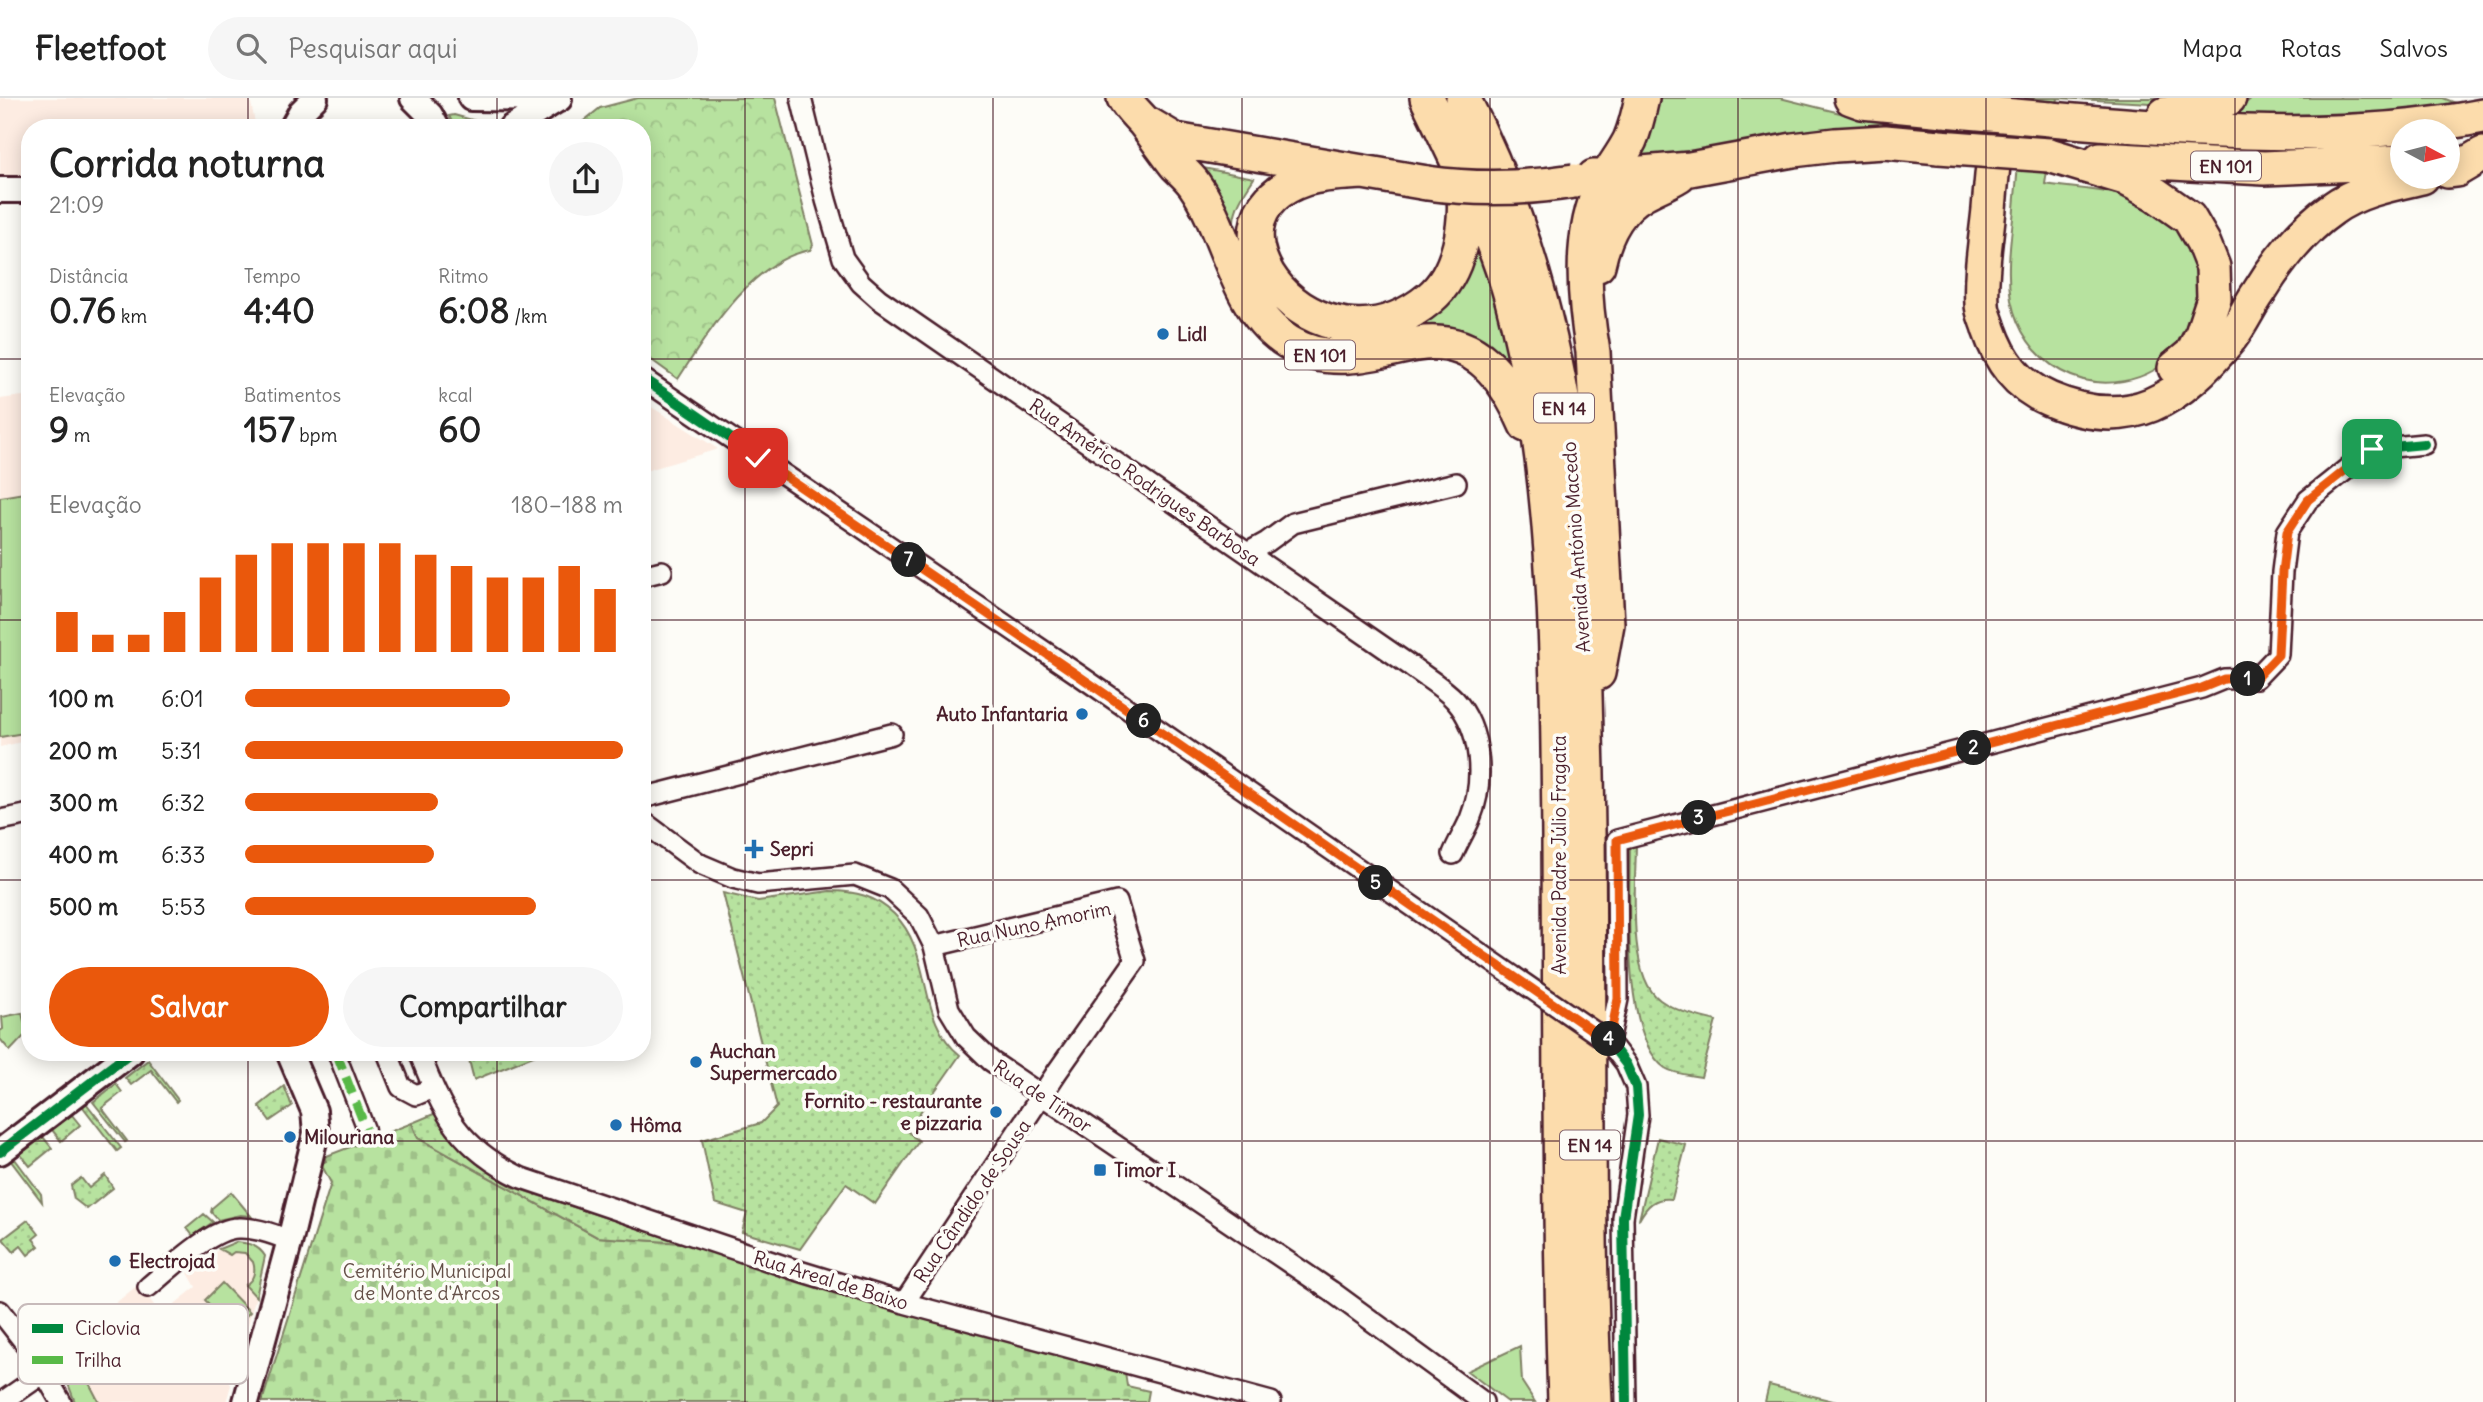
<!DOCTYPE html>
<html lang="pt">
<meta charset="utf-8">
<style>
body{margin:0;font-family:Delius,sans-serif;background:#f6f6f6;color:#222;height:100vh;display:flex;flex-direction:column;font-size:26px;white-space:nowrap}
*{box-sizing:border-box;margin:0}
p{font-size:23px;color:#767676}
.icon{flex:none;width:38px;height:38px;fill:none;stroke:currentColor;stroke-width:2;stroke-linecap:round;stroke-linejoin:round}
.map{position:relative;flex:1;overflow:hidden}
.side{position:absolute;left:21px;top:21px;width:630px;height:942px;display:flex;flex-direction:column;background:#fff;border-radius:28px;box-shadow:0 4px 18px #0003}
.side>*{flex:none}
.needle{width:46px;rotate:97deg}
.buttons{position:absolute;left:2390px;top:21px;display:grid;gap:14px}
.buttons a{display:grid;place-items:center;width:70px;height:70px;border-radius:50%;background:#fff;box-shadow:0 4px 18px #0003;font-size:35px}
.pin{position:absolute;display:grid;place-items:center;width:60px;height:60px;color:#fff;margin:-30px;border-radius:14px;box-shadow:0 4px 10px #0006}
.km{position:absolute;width:35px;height:35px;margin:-18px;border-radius:50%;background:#222;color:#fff;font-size:19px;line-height:35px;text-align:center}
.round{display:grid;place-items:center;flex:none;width:74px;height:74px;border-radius:37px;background:#f6f6f6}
.summary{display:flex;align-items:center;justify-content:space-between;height:119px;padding:0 28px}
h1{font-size:38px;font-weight:700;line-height:52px}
.stats{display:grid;grid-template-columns:repeat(3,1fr);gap:10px;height:119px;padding:7px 28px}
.stats div{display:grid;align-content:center}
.stats b{font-size:35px;font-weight:700}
.stats small{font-size:19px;font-weight:400}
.stats p{font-size:19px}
.chart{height:196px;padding:14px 28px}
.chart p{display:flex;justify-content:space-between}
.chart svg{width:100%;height:126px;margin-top:7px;stroke:#ea580c;stroke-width:6}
.button{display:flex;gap:14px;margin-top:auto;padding:14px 28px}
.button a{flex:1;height:80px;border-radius:42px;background:#ea580c;color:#fff;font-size:28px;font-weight:700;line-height:80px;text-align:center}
.button a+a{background:#f6f6f6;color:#222}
ul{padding:0 28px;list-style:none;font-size:23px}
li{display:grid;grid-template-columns:112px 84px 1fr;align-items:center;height:52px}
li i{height:18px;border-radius:9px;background:#ea580c}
header{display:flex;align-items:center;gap:42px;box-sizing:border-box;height:98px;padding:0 35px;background:#fff;border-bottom:2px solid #e0e0e0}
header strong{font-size:33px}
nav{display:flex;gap:38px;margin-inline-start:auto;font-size:24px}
.search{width:490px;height:63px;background:#f6f6f6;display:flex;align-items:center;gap:18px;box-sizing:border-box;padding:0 24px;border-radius:38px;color:#767676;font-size:26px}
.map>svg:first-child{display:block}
.built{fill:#fdece2}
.grass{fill:#b7e29f;stroke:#808065;stroke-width:2}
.cemetery{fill:url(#cemetery-stones);stroke:#808065;stroke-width:2}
.park{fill:url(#park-crowns);stroke:#808065;stroke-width:2}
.garden{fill:url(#garden-dots);stroke:#808065;stroke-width:2}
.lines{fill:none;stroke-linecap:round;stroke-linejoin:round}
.pedestrian-casing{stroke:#4a1f2b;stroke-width:21}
.minor-casing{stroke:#4a1f2b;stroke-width:24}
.tertiary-casing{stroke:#4a1f2b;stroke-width:30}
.trunk-casing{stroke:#4a1f2b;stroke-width:38}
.pedestrian{stroke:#fdfcf7;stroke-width:16}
.minor{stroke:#fdfcf7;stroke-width:19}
.tertiary{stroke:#fdfcf7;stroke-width:24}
.trunk{stroke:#fcdcac;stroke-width:33}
.minor-bridge-casing{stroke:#4a1f2b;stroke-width:24;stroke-linecap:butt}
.trunk-bridge-casing{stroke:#4a1f2b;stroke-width:38;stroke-linecap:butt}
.minor-bridge{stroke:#fdfcf7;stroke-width:19}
.trunk-bridge{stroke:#fcdcac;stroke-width:33}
.quiet{stroke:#58b947;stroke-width:9;stroke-dasharray:18 9;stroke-linecap:butt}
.cycleway-casing{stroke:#fdfcf7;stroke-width:15}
.cycleway{stroke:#00873e;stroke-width:10}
.route-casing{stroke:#fff;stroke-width:14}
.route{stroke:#ea580c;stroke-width:9}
.grid{fill:none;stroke:#4a1f2b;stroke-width:2;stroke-opacity:0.55}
.poi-dot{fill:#1f6fb2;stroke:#fdfcf7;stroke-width:2.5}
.labels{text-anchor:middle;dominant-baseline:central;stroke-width:7;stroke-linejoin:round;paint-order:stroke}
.shield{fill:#fdfcf7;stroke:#806168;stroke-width:2}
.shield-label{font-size:18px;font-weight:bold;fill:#4a1f2b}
.poi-label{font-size:19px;font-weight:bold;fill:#4a1f2b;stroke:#fdfcf7;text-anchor:start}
.street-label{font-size:19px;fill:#4a1f2b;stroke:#fdfcf7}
.park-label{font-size:19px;fill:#655048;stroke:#fdfcf7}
.key{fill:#fdfcf7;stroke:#c7baba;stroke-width:2}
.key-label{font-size:19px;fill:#4a1f2b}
</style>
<header>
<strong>Fleetfoot</strong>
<div class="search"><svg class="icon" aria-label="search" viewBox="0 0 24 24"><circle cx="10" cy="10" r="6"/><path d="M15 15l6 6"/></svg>Pesquisar aqui</div>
<nav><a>Mapa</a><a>Rotas</a><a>Salvos</a></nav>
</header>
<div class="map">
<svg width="2483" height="1304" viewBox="0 0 2483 1304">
<defs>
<pattern id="cemetery-stones" width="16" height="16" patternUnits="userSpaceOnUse" patternTransform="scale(1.75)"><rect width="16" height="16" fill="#b7e29f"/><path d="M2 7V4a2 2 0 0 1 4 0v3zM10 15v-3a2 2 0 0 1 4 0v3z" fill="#9fc189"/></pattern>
<pattern id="park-crowns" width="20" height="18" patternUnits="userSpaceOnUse" patternTransform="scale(1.75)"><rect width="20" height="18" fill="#b7e29f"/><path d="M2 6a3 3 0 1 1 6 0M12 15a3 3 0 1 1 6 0" fill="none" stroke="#9fc189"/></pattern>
<pattern id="garden-dots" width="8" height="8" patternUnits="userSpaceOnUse" patternTransform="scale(1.75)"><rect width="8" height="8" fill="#b7e29f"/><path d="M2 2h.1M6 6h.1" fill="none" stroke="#9fc189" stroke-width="1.8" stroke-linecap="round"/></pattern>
</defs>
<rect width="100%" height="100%" fill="#fdfcf7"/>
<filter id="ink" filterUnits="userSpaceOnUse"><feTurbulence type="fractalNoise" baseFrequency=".0143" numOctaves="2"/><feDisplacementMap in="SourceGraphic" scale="14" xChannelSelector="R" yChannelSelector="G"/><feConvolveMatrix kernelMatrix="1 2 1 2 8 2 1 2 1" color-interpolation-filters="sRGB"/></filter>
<g filter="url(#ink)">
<!-- built -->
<path class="built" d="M0 0H250L256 30H30V77L0 78Z
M30 297V642L0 649V301Z
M642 303 718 351 642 374Z
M236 1144 253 1147 261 1151 265 1158V1165L236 1270 226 1277 231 1287 226 1304H75L52 1257 101 1220 107 1212 139 1186 161 1217 196 1189 188 1175 219 1151Z"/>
<!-- grass -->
<path class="grass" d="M1660 0H1780L1856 19 1983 32 1981 43 1628 69 1651 32Z
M2025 0H2207L2188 7 2058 0 2045 86C2075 91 2118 91 2144 106 2173 122 2189 145 2196 176 2197 181 2199 187 2199 192 2199 198 2195 206 2194 213 2190 226 2186 240 2177 252 2150 286 2099 294 2061 273 2034 258 2017 232 2011 202 2006 172 2011 141 2014 111 2017 74 2021 37 2025 0Z
M2252 0H2443L2461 7 2396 17 2226 21Z
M454 17 476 23 471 30H455L449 18Z
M1188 67 1254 80C1246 93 1235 107 1234 123 1233 154 1268 222 1297 235 1355 261 1427 238 1460 184 1467 173 1471 158 1476 145L1494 192 1513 279C1500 266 1485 249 1467 243 1412 222 1352 269 1294 237 1290 235 1286 230 1283 227 1256 201 1247 174 1232 140 1220 114 1206 90 1188 67Z
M30 394V634L0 639V399Z
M22 915 27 935 10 953 0 941V933L3 931 2 919Z
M15 1061 41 1096 42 1104 11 1063Z
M231 1094 251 1118 240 1117 218 1122 211 1114 212 1110Z
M204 1116 213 1124 193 1138 187 1130Z
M236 1144C248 1145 258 1147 265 1158L256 1199 245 1187C254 1182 256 1173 253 1164L245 1155 234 1154 230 1157 219 1151Z
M222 1185 250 1214 233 1231 205 1202Z
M68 1245 99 1304H75L67 1283 75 1278 66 1260 57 1265 52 1257Z
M1520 1248 1522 1284 1535 1304H1508L1467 1273Z
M1769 1287 1837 1304H1765Z"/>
<!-- cemetery -->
<path class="cemetery" d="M412 1025 418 1040 597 1139 683 1145 1125 1274 1127 1288 1149 1293 1147 1304H262L331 1085 321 1066 326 1063 324 1059Z"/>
<!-- park -->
<path class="park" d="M638 0H775L813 147 810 152C752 162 708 235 678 281L642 255V30H575L600 10Z"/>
<!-- garden -->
<path class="garden" d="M1636 744C1636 784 1626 877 1660 902 1677 914 1697 918 1716 923L1701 979C1690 977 1674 976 1665 970 1620 938 1630 797 1630 746Z
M830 793C856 793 875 798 894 816 934 855 916 922 960 957L907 1033 919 1043 875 1106 846 1086 800 1151 742 1134 747 1115 715 1105 702 1042 761 1025 777 1009 723 795 758 803Z
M467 954H543L474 982Z
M148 962 178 1002 176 1004 151 972 131 987 125 980Z
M116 986 122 994 102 1010 127 1043 125 1044 93 1004Z
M284 988 292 1008 270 1023 259 1008Z
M86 1005 121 1050 117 1053 83 1009Z
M436 1015C456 1047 480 1070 513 1089L683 1145 597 1139 418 1040 412 1025Z
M72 1017 80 1027 61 1043 52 1032Z
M43 1039 52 1050 30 1068 20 1056Z
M1658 1040 1686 1047 1672 1101C1655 1099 1647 1107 1639 1122Z
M105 1077 113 1090 87 1111 74 1101 71 1088 81 1080 89 1090Z
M28 1122 39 1136 33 1141 39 1148 28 1157 21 1148 14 1154 3 1141Z"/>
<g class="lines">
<defs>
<path id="pedestrian" d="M336 954 366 1031"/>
<path id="minor" d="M801 0 826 102 843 160 861 185 879 201 1411 568C1425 579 1443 589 1455 602 1482 632 1485 684 1470 721 1465 733 1458 744 1453 756
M642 280 1079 577 1513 878
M1247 455 1267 444 1293 425 1456 385
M642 478 662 473
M642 700 892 636
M0 722 30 716
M642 723 700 766 733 780 758 786 855 777 890 791 919 818 934 848 949 911 966 939 991 963 1331 1193 1483 1304
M387 954 401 989 416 997 433 990
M419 954C443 1016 459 1050 522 1080L796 1172 904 1205 1271 1304
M148 1189C169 1172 211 1130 238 1130 256 1129 274 1137 290 1142
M904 1205 1057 974 1135 863 1117 804 934 848
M0 1213 32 1254 61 1304
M2 1304 44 1275
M1626 1304 1623 1120 1638 1017 1636 989 1626 966 1609 944 1618 901 1617 742C1812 690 2007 641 2202 590L2224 581 2256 580 2278 557 2282 474 2287 434 2308 402 2372 351 2424 346"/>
<path id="tertiary" d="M413 0 430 17 437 30
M471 0 559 1
M292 30 301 14 315 0
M511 30 558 1
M0 92H30
M0 1054 131 954
M246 1304 290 1142 316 1035 314 1013 289 954"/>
<path id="trunk" d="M1124 0C1129 9 1137 16 1144 24 1155 38 1165 53 1176 67 1182 73 1189 79 1194 86 1230 137 1234 214 1293 247 1310 257 1330 259 1349 258 1372 257 1394 250 1417 246 1476 237 1505 279 1526 327
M1427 0C1457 61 1494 137 1512 202 1558 377 1557 559 1559 738 1560 927 1559 1115 1565 1304
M1463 0C1517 104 1550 219 1568 335 1578 394 1580 454 1582 513 1585 586 1587 659 1588 733 1590 923 1586 1114 1595 1304
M1851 0 1862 4 1944 12
M2000 0C1996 37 1992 74 1989 111 1986 142 1980 174 1982 206 1982 214 1987 223 1989 231 2000 263 2017 287 2049 301 2130 336 2180 302 2231 239 2242 225 2249 208 2259 194 2277 164 2303 131 2332 111 2358 92 2391 86 2422 79
M2165 16 2211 9 2229 0
M2050 21C2194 33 2339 46 2483 18
M1148 26 1175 42 1427 85
M2049 57 2125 80 2155 96 2189 120 2203 144 2213 169 2214 200 2202 236 2192 256 2175 270
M2100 61 2264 70 2403 64
M2448 73 2456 72 2483 56
M1363 74C1344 75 1324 75 1305 81 1182 122 1317 294 1430 200 1460 175 1468 124 1463 87
M1594 79 1690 71 1793 52 1835 47 1885 44 1939 49
M1598 167C1604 139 1617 110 1644 95 1655 89 1668 84 1679 77
M1598 575 1607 526 1593 254C1584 203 1578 135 1602 88 1610 72 1622 58 1630 42 1636 28 1639 14 1642 0"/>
</defs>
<!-- pedestrian casing -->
<use href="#pedestrian" class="pedestrian-casing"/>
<!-- minor casing -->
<use href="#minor" class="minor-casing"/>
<!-- tertiary casing -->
<use href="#tertiary" class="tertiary-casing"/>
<!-- trunk casing -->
<use href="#trunk" class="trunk-casing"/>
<!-- pedestrian -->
<use href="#pedestrian" class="pedestrian"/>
<!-- minor -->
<use href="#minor" class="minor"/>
<!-- tertiary -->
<use href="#tertiary" class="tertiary"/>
<!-- trunk -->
<use href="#trunk" class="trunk"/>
<defs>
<path id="minor-bridge" d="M1513 878 1609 944"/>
<path id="trunk-bridge" d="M1944 12 2050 21
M1939 49 2049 57
M1427 85C1477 92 1524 91 1574 83"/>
</defs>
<!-- minor-bridge casing -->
<use href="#minor-bridge" class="minor-bridge-casing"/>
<!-- trunk-bridge casing -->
<use href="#trunk-bridge" class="trunk-bridge-casing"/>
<!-- minor-bridge -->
<use href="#minor-bridge" class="minor-bridge"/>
<!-- trunk-bridge -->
<use href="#trunk-bridge" class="trunk-bridge"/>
<!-- quiet -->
<path class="quiet" d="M336 954 366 1031"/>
<defs>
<path id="cycleway" d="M642 280 1079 577 1609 944 1626 966 1636 989 1638 1017 1623 1120 1626 1304
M1609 944 1618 901 1617 742C1812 690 2007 641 2202 590L2224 581 2256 580 2278 557 2282 474 2287 434 2308 402 2372 351 2424 346
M0 1054 131 954"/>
</defs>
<!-- cycleway casing -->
<use href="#cycleway" class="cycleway-casing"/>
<!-- cycleway -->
<use href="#cycleway" class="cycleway"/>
</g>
</g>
<g class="lines" filter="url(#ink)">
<defs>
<path id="route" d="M758 360 1079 578 1609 944 1618 901 1617 742C1811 690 2007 641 2202 590L2224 581 2256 580 2278 557 2282 474 2287 434 2308 402 2372 351"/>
</defs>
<!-- route casing -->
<use href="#route" class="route-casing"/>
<!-- route -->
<use href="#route" class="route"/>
</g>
<!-- grid -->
<path class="grid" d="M248 0V30M497 0V30M745 0V1304M993 0V1304M1242 0V1304M1490 0V1304M1738 0V1304M1986 0V1304M2235 0V1304M0 261H30M642 261H2483M0 522H30M642 522H2483M0 782H30M642 782H2483M248 954V1304M497 954V1304M0 1043H2483"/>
<!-- markers -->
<g class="poi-dot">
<circle cx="1163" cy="236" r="7"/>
<circle cx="1082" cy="616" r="7"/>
<path d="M750.5 740.5h7v7h7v7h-7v7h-7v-7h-7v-7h7z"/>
<circle cx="696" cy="964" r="7"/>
<circle cx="996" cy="1014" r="7"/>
<circle cx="616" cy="1027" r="7"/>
<circle cx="290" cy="1039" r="7"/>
<rect x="1093" y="1065" width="14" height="14" rx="3.5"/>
<circle cx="115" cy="1163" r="7"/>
</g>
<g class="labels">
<!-- shield labels -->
<g class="shield">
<rect x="2191" y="53.5" width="70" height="29" rx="5"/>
<rect x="1285" y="242.5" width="70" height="29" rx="5"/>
<rect x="1534" y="295.5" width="60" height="29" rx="5"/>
<rect x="1560" y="1032.5" width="60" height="29" rx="5"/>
</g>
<g class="shield-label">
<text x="2226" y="68">EN 101</text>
<text x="1320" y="257">EN 101</text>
<text x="1564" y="310">EN 14</text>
<text x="1590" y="1047">EN 14</text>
</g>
<!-- poi labels -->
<g class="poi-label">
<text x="1177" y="236">Lidl</text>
<text x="1068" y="616" text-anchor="end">Auto Infantaria</text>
<text x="770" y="751">Sepri</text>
<text x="710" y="953">Auchan<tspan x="710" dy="22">Supermercado</tspan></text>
<text x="982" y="1003" text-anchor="end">Fornito - restaurante<tspan x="982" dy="22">e pizzaria</tspan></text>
<text x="630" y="1027">Hôma</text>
<text x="304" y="1039">Milouriana</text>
<text x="1114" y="1072">Timor I</text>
<text x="129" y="1163">Electrojad</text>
</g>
<!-- street labels -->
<g class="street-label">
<text transform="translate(1145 384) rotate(35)">Rua Américo Rodrigues Barbosa</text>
<text transform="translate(1576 449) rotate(-94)">Avenida António Macedo</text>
<text transform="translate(1559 757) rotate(-90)">Avenida Padre Júlio Fragata</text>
<text transform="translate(1034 826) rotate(-12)">Rua Nuno Amorim</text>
<text transform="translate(1043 998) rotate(34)">Rua de Timor</text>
<text transform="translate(972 1103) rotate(-56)">Rua Cândido de Sousa</text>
<text transform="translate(831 1182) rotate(17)">Rua Areal de Baixo</text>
</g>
<!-- park labels -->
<g class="park-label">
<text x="427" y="1173">Cemitério Municipal<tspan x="427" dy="22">de Monte d'Arcos</tspan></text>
</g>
</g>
<!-- legend -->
<rect x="18" y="1206" width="230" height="80" rx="10" class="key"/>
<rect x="32" y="1226" width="31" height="9" fill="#00873e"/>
<rect x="32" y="1258" width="31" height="8" fill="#58b947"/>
<g class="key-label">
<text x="75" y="1237">Ciclovia</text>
<text x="75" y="1269">Trilha</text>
</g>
</svg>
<div class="buttons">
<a><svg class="needle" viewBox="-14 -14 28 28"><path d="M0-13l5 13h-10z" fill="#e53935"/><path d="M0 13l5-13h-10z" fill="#767676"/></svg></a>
</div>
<div class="pin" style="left:2372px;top:351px;background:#1e9e55"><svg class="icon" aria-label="arrive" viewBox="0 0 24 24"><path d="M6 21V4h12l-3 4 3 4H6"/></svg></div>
<div class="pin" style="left:758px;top:360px;background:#d93025"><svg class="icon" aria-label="check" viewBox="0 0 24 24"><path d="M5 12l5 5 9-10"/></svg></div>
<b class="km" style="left:2248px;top:581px">1</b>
<b class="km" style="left:1974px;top:650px">2</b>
<b class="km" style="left:1699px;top:720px">3</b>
<b class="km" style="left:1609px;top:941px">4</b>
<b class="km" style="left:1376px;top:785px">5</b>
<b class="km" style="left:1144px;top:623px">6</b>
<b class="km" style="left:909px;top:462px">7</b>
<section class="side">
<div class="summary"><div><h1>Corrida noturna</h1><p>21:09</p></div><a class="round"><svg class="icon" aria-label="share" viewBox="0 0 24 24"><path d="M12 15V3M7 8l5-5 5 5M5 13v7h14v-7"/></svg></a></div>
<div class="stats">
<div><p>Distância</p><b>0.76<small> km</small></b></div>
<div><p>Tempo</p><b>4:40</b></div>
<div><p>Ritmo</p><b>6:08<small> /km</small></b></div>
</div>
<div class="stats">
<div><p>Elevação</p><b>9<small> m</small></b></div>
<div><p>Batimentos</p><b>157<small> bpm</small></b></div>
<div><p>kcal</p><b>60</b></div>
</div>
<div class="chart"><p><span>Elevação</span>180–188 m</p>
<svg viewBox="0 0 160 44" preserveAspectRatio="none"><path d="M5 44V30M15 44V38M25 44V38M35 44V30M45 44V18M55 44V10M65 44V6M75 44V6M85 44V6M95 44V6M105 44V10M115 44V14M125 44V18M135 44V18M145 44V14M155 44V22"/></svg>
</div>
<ul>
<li><b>100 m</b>6:01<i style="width:70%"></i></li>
<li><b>200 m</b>5:31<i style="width:100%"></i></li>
<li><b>300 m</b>6:32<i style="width:51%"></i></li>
<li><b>400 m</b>6:33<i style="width:50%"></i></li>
<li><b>500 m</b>5:53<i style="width:77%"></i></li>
</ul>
<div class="button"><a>Salvar</a><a>Compartilhar</a></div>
</section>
</div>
